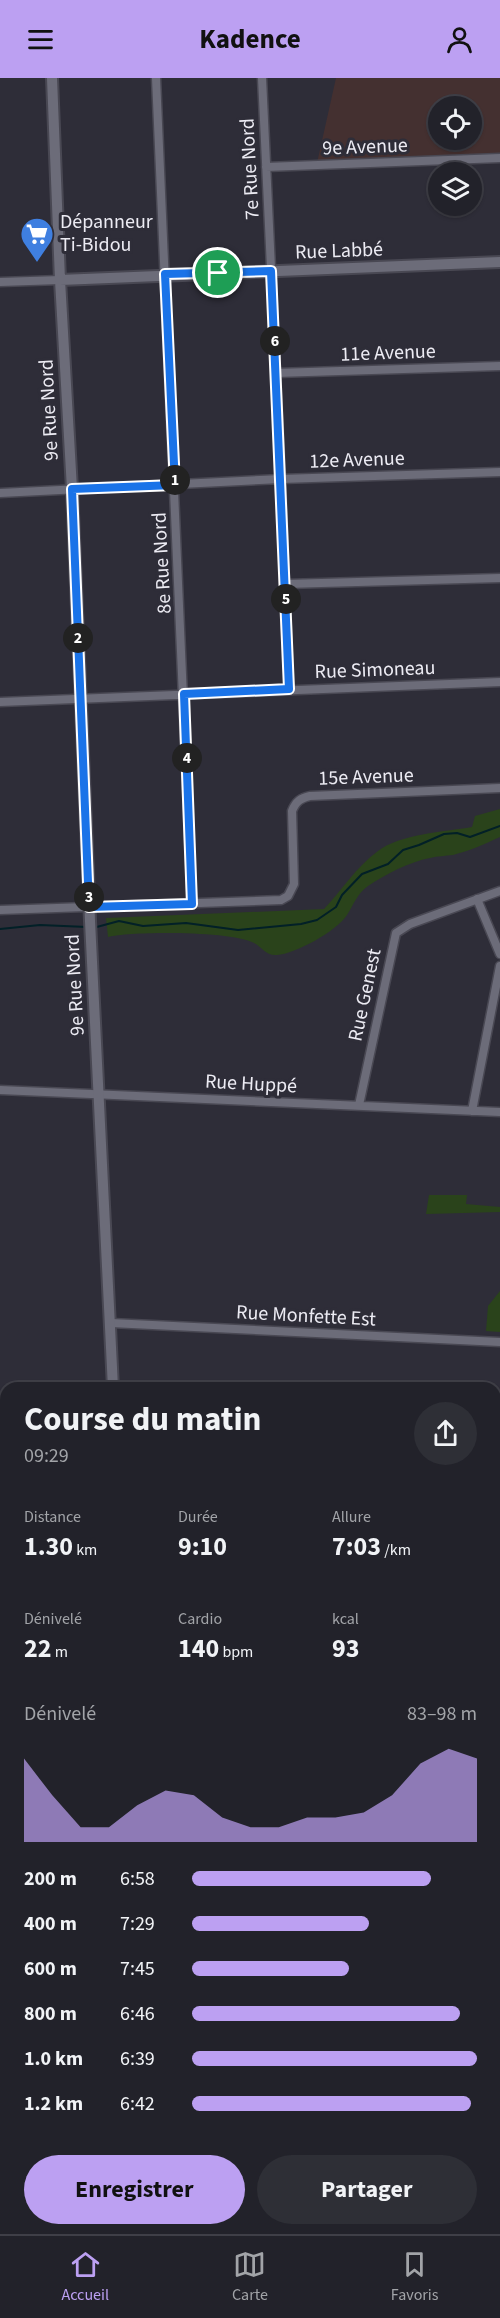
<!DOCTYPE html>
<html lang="fr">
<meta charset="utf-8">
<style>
body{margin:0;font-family:"Source Sans 3",sans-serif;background:#2e2f36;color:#f1f3f6;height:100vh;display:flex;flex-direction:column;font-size:22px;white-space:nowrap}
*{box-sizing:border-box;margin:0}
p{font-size:20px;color:#a2a4a8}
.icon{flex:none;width:33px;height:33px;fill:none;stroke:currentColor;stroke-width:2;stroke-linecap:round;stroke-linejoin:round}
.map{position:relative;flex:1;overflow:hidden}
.details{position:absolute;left:0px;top:1304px;width:501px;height:854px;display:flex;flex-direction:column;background:#22222a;border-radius:18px 18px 0 0;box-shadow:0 2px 4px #0004,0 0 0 2px #3f3f47}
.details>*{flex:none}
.buttons{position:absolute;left:428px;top:18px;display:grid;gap:12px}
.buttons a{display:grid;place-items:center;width:54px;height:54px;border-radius:50%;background:#22222a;box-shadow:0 2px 4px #0004,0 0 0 2px #3f3f47;font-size:30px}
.pin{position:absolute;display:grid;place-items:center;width:51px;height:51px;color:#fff;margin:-26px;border:3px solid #fff;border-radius:50%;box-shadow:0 2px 6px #0007}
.km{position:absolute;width:30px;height:30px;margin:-15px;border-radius:50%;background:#222;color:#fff;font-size:16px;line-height:30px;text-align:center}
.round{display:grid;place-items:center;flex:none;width:63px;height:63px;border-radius:32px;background:#2e2f36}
.headline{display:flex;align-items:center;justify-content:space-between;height:102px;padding:0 24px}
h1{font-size:33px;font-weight:700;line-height:45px}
.figures{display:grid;grid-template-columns:repeat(3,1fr);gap:9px;height:102px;padding:6px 24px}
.figures div{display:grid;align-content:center}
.figures b{font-size:26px;font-weight:700}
.figures small{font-size:16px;font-weight:400}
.figures p{font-size:16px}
.chart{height:168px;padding:12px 24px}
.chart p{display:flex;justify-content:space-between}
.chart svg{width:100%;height:108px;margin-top:6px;fill:#bca0f2;opacity:.7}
.cta{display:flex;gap:12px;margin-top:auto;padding:12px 24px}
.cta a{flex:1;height:69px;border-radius:36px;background:#bca0f2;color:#111;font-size:24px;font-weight:700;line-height:69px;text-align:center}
.cta a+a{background:#2e2f36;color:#f1f3f6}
ul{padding:0 24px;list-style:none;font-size:20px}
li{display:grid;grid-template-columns:96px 72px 1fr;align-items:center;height:45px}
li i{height:15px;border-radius:8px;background:#bca0f2}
header{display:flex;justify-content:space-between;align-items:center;height:78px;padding:0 24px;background:#bca0f2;color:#111;font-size:27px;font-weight:700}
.tabs{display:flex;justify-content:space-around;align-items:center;height:84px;border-top:2px solid #3f3f47;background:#22222a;font-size:16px;color:#a2a4a8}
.tabs a{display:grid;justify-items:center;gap:3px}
.tabs .current{color:#bca0f2}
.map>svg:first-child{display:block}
.education{fill:#443030;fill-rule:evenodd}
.green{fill:#2a431b}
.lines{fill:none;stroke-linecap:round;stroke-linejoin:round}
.stream{stroke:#022027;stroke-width:2}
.minor-casing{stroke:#494853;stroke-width:11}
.tertiary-casing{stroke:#494853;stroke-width:14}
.primary-casing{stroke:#494853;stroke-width:15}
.minor{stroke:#6c6c79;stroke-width:8}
.tertiary{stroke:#6c6c79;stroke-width:10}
.primary{stroke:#b88a8f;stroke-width:12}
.route-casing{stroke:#fff;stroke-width:12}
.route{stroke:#1a73e8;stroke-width:8}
.labels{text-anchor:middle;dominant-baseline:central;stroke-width:6;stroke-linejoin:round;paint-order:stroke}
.street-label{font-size:20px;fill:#ecebf3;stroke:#2e2d38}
.poi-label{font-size:20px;fill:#ecebf3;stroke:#2e2d38;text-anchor:start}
</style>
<header><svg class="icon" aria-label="menu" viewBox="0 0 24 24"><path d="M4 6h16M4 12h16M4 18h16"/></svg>Kadence<svg class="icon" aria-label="person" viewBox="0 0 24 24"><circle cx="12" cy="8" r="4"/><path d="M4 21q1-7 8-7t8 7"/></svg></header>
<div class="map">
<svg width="500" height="2156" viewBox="0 0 500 2156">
<rect width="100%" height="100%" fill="#2e2d38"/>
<!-- education -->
<path class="education" d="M336 0H500V75L317 85ZM438 28H471V62H438Z"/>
<!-- green -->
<path class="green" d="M500 731V759C485 766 469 773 453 777 445 778 438 778 430 780 409 784 386 796 368 808 357 816 354 826 347 837 337 853 295 876 277 877 266 878 262 869 254 865 232 853 133 853 108 859L106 840 324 831C342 812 356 789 378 773 400 756 444 754 472 749L475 738Z
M429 1117H467L466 1126 500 1129V1134L426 1136Z
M500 1213V1254L486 1253 488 1228Z
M500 1442V1537L495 1542V1454Z
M495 2045 500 2046V2127L495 2126Z"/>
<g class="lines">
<!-- stream -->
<path class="stream" d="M93 850 119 843 143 848 186 845 238 852 301 846 317 842 336 829 342 817 362 796 388 786 403 772 419 767 444 756 457 755 470 759 500 748
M0 851 40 847 87 849
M495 1510 500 1506"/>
<defs>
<path id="minor" d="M156 0 192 826
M262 0 281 401 289 611
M266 89 500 80
M0 204 60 202
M276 295 500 288
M0 415 281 401 500 394
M286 506 500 500
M0 624 500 604
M477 821 500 876
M0 832 281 822 288 818 294 806 292 733C296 723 301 720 310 718L500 710
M0 1012 500 1034
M359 1027 396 855 410 846 500 813
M472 1033 500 888
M111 1245 500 1264
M0 1569 6 1565
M0 2039 6 2040
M0 2147 6 2148
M16 2151 31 2156
M313 2151 341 2156
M265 2156 266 2151"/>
<path id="tertiary" d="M52 0 60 202 72 411 90 843 113 1310
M60 202 500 184"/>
<path id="primary" d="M0 1401 6 1411
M495 1799 500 1800"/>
</defs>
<!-- minor casing -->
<use href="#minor" class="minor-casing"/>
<!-- tertiary casing -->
<use href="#tertiary" class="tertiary-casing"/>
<!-- primary casing -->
<use href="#primary" class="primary-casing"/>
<!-- minor -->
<use href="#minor" class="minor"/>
<!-- tertiary -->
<use href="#tertiary" class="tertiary"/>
<!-- primary -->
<use href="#primary" class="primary"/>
</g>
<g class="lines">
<defs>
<path id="route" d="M271 193 289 611 184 616 192 826 89 829 72 411 175 407 165 196Z"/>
</defs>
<!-- route casing -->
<use href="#route" class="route-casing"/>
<!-- route -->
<use href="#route" class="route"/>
</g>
<!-- icons -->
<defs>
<symbol id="supermarket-pin" viewBox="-11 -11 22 30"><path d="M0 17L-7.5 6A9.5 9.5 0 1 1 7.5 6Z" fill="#3f7fe0" stroke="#2e2d38"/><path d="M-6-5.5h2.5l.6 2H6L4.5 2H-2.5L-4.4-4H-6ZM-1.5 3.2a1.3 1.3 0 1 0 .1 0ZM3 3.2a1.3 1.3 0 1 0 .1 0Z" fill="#fff"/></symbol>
</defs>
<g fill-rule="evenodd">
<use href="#supermarket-pin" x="18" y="137" width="38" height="52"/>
</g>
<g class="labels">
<!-- street labels -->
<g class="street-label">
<text transform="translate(365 69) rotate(-2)">9e Avenue</text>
<text transform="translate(250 91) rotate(-93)">7e Rue Nord</text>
<text transform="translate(339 173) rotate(-2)">Rue Labbé</text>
<text transform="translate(388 275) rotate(-2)">11e Avenue</text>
<text transform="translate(49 332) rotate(-93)">9e Rue Nord</text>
<text transform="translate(357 382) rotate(-2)">12e Avenue</text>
<text transform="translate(162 485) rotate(-93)">8e Rue Nord</text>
<text transform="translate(375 592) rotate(-2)">Rue Simoneau</text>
<text transform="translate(366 699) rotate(-2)">15e Avenue</text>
<text transform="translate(75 907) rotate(-93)">9e Rue Nord</text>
<text transform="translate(365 917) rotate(-78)">Rue Genest</text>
<text transform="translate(251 1006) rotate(3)">Rue Huppé</text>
<text transform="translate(306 1238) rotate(3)">Rue Monfette Est</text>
</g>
<!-- poi labels -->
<g class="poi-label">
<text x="60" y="144">Dépanneur<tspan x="60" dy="23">Ti-Bidou</tspan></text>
</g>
</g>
</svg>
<div class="buttons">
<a><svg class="icon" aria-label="locate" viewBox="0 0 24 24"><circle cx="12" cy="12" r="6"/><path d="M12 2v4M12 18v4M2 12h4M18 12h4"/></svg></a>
<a><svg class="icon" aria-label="layers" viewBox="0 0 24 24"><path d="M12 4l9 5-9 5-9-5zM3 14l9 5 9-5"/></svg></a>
</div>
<div class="pin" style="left:218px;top:195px;background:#1e9e55"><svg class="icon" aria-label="arrive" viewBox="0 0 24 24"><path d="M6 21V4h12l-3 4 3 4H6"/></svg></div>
<b class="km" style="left:175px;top:402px">1</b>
<b class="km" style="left:78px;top:560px">2</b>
<b class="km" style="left:89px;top:819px">3</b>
<b class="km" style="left:187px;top:680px">4</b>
<b class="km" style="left:286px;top:521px">5</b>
<b class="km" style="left:275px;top:263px">6</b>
<section class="details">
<div class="headline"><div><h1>Course du matin</h1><p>09:29</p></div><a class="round"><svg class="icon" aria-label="share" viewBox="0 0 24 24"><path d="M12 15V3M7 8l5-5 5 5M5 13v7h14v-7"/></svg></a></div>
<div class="figures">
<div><p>Distance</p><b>1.30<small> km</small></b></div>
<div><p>Durée</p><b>9:10</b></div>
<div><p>Allure</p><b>7:03<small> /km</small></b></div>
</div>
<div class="figures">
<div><p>Dénivelé</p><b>22<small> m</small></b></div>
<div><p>Cardio</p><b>140<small> bpm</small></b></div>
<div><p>kcal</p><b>93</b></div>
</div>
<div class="chart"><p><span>Dénivelé</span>83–98 m</p>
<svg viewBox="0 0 160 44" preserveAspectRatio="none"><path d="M0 44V10L10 25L20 38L30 38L40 29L50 23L60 25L70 34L80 38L90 38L100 34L110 34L120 32L130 25L140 12L150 6L160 10V44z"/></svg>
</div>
<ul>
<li><b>200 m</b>6:58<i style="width:84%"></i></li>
<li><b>400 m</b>7:29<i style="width:62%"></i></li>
<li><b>600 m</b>7:45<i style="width:55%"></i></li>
<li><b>800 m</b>6:46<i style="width:94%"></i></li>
<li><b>1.0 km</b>6:39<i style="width:100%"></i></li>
<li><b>1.2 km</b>6:42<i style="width:98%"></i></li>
</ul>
<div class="cta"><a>Enregistrer</a><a>Partager</a></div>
</section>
</div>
<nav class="tabs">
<a class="current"><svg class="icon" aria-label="home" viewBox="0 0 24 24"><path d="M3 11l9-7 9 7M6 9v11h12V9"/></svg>Accueil</a>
<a><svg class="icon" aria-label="map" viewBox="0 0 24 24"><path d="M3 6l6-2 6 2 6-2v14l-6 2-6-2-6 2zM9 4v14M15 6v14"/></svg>Carte</a>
<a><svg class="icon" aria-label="saved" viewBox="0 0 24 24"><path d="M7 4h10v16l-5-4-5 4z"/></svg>Favoris</a>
</nav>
